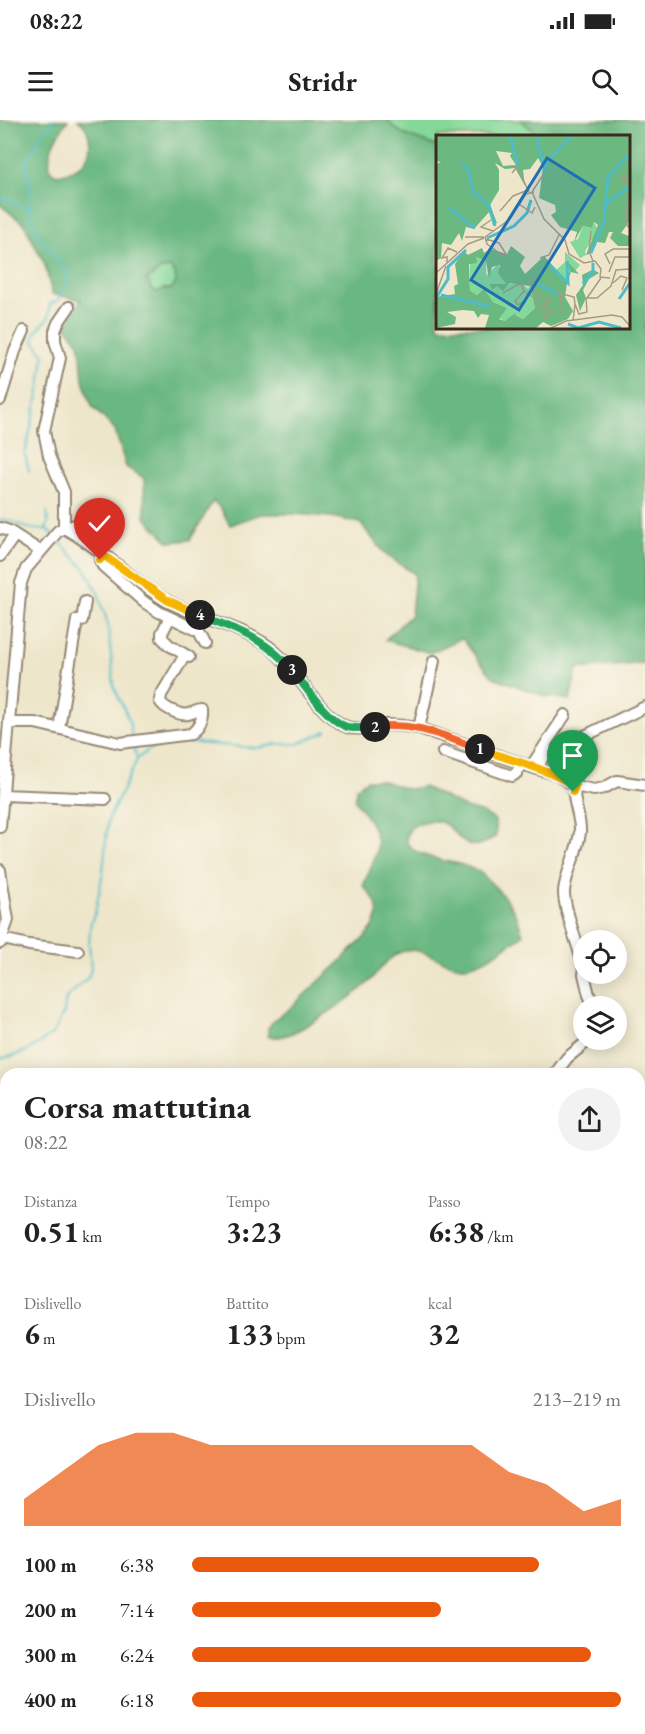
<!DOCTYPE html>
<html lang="it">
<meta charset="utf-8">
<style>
body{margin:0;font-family:"EB Garamond",serif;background:#f2f2f2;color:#222;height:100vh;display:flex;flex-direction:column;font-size:22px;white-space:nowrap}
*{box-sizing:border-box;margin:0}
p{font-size:20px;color:#767676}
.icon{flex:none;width:33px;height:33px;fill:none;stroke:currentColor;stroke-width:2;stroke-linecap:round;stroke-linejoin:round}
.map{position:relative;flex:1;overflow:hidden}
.sheet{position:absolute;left:0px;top:948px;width:645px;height:666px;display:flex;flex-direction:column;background:#fff;border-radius:18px 18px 0 0;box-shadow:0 3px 15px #0003}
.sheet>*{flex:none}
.tools{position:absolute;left:573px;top:810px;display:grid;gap:12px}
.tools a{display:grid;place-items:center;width:54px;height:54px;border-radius:50%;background:#fff;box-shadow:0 3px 15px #0003;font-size:30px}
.pin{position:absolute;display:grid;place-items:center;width:51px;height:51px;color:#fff;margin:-62px -26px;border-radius:50% 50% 50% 0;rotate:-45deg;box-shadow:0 0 6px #0007}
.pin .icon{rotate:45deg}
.km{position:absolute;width:30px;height:30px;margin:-15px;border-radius:50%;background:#222;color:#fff;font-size:16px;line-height:30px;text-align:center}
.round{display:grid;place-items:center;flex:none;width:63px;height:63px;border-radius:32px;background:#f2f2f2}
.head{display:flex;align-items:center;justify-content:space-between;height:102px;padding:0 24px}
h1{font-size:33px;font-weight:700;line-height:45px}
.figures{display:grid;grid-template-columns:repeat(3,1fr);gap:9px;height:102px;padding:6px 24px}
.figures div{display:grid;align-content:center}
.figures b{font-size:30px;font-weight:700}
.figures small{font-size:16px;font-weight:400}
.figures p{font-size:16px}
.chart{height:168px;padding:12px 24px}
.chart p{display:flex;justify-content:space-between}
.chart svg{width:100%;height:108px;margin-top:6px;fill:#ea580c;opacity:.7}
ul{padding:0 24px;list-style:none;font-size:20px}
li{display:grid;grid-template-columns:96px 72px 1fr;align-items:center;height:45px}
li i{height:15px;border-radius:8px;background:#ea580c}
.status{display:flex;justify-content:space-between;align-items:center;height:42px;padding:0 30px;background:#fff;direction:ltr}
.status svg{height:16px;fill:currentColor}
header{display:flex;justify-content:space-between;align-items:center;height:78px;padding:0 24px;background:#fff;font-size:27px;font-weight:700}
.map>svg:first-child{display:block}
.green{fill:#84d899;stroke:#60815c;stroke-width:1.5}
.forest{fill:#6bb881;stroke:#537150;stroke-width:1.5;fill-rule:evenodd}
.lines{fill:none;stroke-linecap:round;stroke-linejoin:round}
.stream{stroke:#4fbcc8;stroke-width:2}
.minor-casing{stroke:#948874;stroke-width:14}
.minor{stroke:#fff;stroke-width:10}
.split-1-casing{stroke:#fff;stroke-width:12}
.split-2-casing{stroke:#fff;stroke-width:12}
.split-3-casing{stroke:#fff;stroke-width:12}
.split-4-casing{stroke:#fff;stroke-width:12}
.split-5-casing{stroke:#fff;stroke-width:12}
.split-1{stroke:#f5b400;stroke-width:8}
.split-2{stroke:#f0652b;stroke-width:8}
.split-3{stroke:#22a559;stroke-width:8}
.split-4{stroke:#22a559;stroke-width:8}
.split-5{stroke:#f5b400;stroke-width:8}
.inset-river{fill:none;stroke:#4fbcc8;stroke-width:3}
.inset-road{fill:none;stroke:#a69b85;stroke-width:1.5}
.view{fill:#1f6fb2;fill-opacity:0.15;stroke:#1f6fb2;stroke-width:3}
.inset-edge{fill:none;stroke:#3b2a1e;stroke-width:3}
</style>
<div class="status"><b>08:22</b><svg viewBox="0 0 49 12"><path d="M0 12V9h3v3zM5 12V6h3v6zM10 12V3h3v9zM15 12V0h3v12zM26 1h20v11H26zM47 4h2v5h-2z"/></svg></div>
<header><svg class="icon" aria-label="menu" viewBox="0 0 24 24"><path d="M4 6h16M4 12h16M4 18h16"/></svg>Stridr<svg class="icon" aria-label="search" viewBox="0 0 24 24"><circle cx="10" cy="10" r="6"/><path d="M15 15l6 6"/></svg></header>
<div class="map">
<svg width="645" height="1614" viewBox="0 0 645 1614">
<rect width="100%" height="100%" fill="#fbf7ec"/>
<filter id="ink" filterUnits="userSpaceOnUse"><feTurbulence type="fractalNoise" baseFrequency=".0167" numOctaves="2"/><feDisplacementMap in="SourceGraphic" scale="12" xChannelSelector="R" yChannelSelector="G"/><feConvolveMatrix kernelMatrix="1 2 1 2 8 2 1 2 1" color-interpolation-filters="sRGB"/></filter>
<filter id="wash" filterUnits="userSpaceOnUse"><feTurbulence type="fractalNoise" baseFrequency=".008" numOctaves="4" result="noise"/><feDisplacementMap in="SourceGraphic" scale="24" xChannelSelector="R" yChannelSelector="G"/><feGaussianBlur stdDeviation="1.35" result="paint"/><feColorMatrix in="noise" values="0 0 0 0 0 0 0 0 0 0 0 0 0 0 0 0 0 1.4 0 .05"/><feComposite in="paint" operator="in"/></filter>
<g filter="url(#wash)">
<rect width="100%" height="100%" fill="#eee6ca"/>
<!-- green -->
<path class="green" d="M387 0H521L539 16H438V27C420 20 399 16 387 0Z
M170 148 175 153 176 163 171 169H163L158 172 152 171 147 160 161 149Z
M0 1338H6V1582L0 1577Z
M639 1347 645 1354V1614H16L15 1608H639Z"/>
<!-- forest -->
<path class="forest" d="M0 0H68C57 16 45 31 51 52L57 55C65 54 78 49 83 43 94 31 91 8 78 0H387C399 16 420 20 438 27V207H628V16H539L521 0H645V543L577 549 570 580 544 576 493 557 479 541 462 518 430 533 385 520 411 495 415 454 386 435 360 403 332 397 294 394H261L230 405 221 389 213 381 190 420 169 422 145 397 144 358 126 347 115 310 92 286 83 260 80 225 66 206 81 180 52 174 45 145 24 104 0 85ZM170 148 175 153 176 163 171 169H163L158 172 152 170 147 160 161 149Z
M367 660H380L407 669 424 667 466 688 483 693 495 700 496 716C488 721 481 727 471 725 458 722 454 708 443 703 432 698 410 702 407 715 400 736 450 741 462 745 467 747 474 749 479 752 483 754 486 758 489 761 507 778 516 791 523 815 509 824 479 848 462 846 439 845 420 821 397 834 384 841 378 853 368 863 351 878 298 916 277 917 274 917 271 916 268 916V908L275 899 288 890 341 841C354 825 387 806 375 781 373 776 367 770 363 766 367 757 371 748 374 739 384 716 367 698 355 680L356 668Z
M639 985 645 990V1010L642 1009 645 1017V1354L639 1346Z
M6 1210V1259L0 1253V1211Z
M6 1266V1338H0V1269Z
M0 1577 6 1582V1608H15L16 1614H0Z"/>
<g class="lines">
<!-- stream -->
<path class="stream" d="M0 76 30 90
M29 351 25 334 40 267 44 235 34 221 35 213 49 197 50 183 57 182 67 164 66 153 54 133 42 120 34 105 30 90 31 71 26 44 36 26 43 11 51 5 52 0
M47 392 48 402 46 409 52 414
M0 399C19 401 25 412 46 409
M56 418 86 450 98 473 108 504 114 567 129 600 132 617
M137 639 147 631 162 623 184 622 257 628 277 624H298L327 611
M0 939 19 934 30 929 53 914 64 892 66 878 88 858 91 849 89 823 91 802 95 793 103 752 108 700 137 640 134 626
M639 998 645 1002"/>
</g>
</g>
<g filter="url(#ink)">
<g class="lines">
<defs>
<path id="minor" d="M0 280 15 231 24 211
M0 408 9 411 40 431
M64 408C100 427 129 458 164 479 197 498 237 505 268 526 294 544 320 598 347 607 359 611 374 606 387 605 398 605 408 606 419 608L537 649 556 654 575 666 594 670 604 668 617 661 645 665
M64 408V372L49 336 44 311 60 238 55 221V211L58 203 69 187
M103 435 100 440 103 446 144 482 159 492 199 511 205 523
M0 436 15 415
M170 497 162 513V518L169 525 189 537
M10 603H35L120 623 191 614C199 608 203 600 202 590 196 590 194 593 188 594 181 596 163 588 160 581 160 579 161 577 161 575L185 535
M59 608 77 500H82L85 482
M419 608 434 541
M443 632 512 656C518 653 519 649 520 643
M534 642 565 595
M537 649 543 637 551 632 645 587
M575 666C571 680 581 696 580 712 578 732 566 751 564 771 563 788 580 829 584 849
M3 675 105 679
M0 707 21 463 26 449 58 411 62 409 85 402
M0 750 8 800 0 823
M3 819 29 825 78 831
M584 854 589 875 594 886
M555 954 567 938 589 920
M0 1105 6 1103
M0 1168 6 1167
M639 1299 645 1304
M639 1393H645
M639 1493 645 1494"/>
</defs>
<!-- minor casing -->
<use href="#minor" class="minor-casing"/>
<!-- minor -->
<use href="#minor" class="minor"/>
</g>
</g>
<g class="lines" filter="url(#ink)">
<defs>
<path id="split-1" d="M480 629C511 640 548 649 575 666L573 672"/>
<path id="split-2" d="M375 607C416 602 443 616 480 629"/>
<path id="split-3" d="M292 550C305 566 328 601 347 607 356 609 367 608 375 607"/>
<path id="split-4" d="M200 495C236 510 266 518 292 550"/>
<path id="split-5" d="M100 440 103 435 167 480 200 495"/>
</defs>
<!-- split-1 casing -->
<use href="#split-1" class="split-1-casing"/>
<!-- split-2 casing -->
<use href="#split-2" class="split-2-casing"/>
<!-- split-3 casing -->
<use href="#split-3" class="split-3-casing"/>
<!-- split-4 casing -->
<use href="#split-4" class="split-4-casing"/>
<!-- split-5 casing -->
<use href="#split-5" class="split-5-casing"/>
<!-- split-1 -->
<use href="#split-1" class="split-1"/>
<!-- split-2 -->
<use href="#split-2" class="split-2"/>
<!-- split-3 -->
<use href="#split-3" class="split-3"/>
<!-- split-4 -->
<use href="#split-4" class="split-4"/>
<!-- split-5 -->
<use href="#split-5" class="split-5"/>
</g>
<!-- overview -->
<g transform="translate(436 15)">
<rect width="194" height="194" fill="#eee6ca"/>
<path d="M158 87 162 95 149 116 150 120 144 123 134 107 142 104 147 91 156 93ZM129 117 144 130 139 136 130 125 134 136 130 145 119 136 129 127ZM40 122 50 126V141L62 129 69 148 86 149 92 154 94 151 99 173 87 184 81 180 69 186 61 182 71 173 57 167 47 155 41 160 34 157V128L40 127Z" fill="#84d899"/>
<path d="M0 0H193V87L185 98 193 101V111H182L174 103 177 97H173L169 108 161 107 156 118 150 120 162 90 158 87 156 93 147 91 138 107 141 97 124 92 115 80 120 77 119 70 103 63 107 32 102 23 94 34 87 35 89 51 79 33 69 34 59 28 63 35V55L54 70 61 88 57 90 53 77 38 94 30 92 26 106 23 98 15 110 6 108 5 123 0 126V29L5 27 0 26ZM60 16 76 18 74 21 80 30 67 31ZM75 111 89 122 84 131 89 139 108 121 130 145 134 136 130 125 143 139 135 137 131 148 129 162 137 176 132 184 115 191 107 187 100 193H49L53 180 45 179 42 183 38 176 27 175 11 177 20 182 19 189 0 193V162L19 159 18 151 22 149 19 129 28 116 32 120 46 113 48 118 54 114 71 119ZM40 122 50 126 53 143 56 132 64 130 62 138 70 149H54L56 155 61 151 67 156 73 148 94 151 99 173 87 184 78 179 69 186 63 184 71 173 57 167 48 154 41 160 34 156 33 129 41 128ZM156 126 158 135 163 138 153 144 147 155 150 163 144 176 140 160 147 150 146 140 156 135Z" fill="#6bb881" fill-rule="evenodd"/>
<path class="inset-river" d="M74 0 82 30M103 0 102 10 108 31M26 28 32 34 37 57 53 70 59 91M108 37 111 27 137 0M171 68 193 52M13 73 39 93M51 103 78 91 91 78 95 65M155 118 168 87 172 42 194 19M111 128 132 148 131 126M102 149 122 159M147 149 157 136V128M5 160 53 171M0 163 12 144V132L30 115M183 164 194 148M132 189 142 193 163 187 185 193"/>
<path class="inset-road" d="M76 38 81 32 93 57M194 47 188 43 189 38 186 45 194 51M194 54 189 87 194 94M96 57 108 84 129 105 133 119 148 128 159 126 165 134 164 142 174 143M96 57 107 40M83 69 96 78 99 72M64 76 77 61 92 55M55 85 45 92 57 96M155 96 153 116 157 126M29 102H48M49 102 74 84 90 59 98 57M49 102 51 109 66 120 70 119 63 108 50 104M104 123 113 120 123 100M11 129V122L6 123 12 113 21 117M174 129 169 119 177 114H194M173 137 179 122H194M0 138 32 109 48 103M94 143 101 158 112 165M177 148 185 141 191 143 186 155M88 156 103 166 104 176 113 165 109 183 116 176 127 177 123 158 138 162 139 169M88 156 79 166 82 170 89 166M67 158 85 148 88 156M0 159 10 131M151 163 165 143M137 186 139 169 143 179 151 177 150 163H161L175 151 180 135 194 134M115 193 130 186 176 180 186 182 194 191"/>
<path class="view" d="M111 23 159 53 83 175 35 145Z"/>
<rect width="194" height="194" class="inset-edge"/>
</g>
</svg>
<div class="tools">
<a><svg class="icon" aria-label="locate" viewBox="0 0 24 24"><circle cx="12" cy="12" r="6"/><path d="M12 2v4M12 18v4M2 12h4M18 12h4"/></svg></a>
<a><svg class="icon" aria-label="layers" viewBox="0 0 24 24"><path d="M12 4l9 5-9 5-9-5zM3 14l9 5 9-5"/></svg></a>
</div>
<div class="pin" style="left:573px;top:672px;background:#1e9e55"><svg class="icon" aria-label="arrive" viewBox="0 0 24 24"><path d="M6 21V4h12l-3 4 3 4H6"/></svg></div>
<div class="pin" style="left:100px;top:440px;background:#d93025"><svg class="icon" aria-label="check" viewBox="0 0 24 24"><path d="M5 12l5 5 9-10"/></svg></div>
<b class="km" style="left:480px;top:629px">1</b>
<b class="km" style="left:375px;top:607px">2</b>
<b class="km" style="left:292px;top:550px">3</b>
<b class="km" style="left:200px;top:495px">4</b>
<section class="sheet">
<div class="head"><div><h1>Corsa mattutina</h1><p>08:22</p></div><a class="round"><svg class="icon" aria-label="share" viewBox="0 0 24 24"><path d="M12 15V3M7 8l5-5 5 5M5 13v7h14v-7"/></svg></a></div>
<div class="figures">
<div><p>Distanza</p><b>0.51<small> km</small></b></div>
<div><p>Tempo</p><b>3:23</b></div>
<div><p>Passo</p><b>6:38<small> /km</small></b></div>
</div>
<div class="figures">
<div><p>Dislivello</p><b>6<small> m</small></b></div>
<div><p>Battito</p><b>133<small> bpm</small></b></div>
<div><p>kcal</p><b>32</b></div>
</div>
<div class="chart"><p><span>Dislivello</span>213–219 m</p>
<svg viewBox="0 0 160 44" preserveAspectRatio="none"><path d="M0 44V33L10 22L20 11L30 6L40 6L50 11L60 11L70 11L80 11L90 11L100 11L110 11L120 11L130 22L140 27L150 38L160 33V44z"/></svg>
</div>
<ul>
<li><b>100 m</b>6:38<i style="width:81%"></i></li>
<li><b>200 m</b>7:14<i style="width:58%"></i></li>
<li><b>300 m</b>6:24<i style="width:93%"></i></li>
<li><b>400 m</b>6:18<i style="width:100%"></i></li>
</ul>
</section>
</div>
